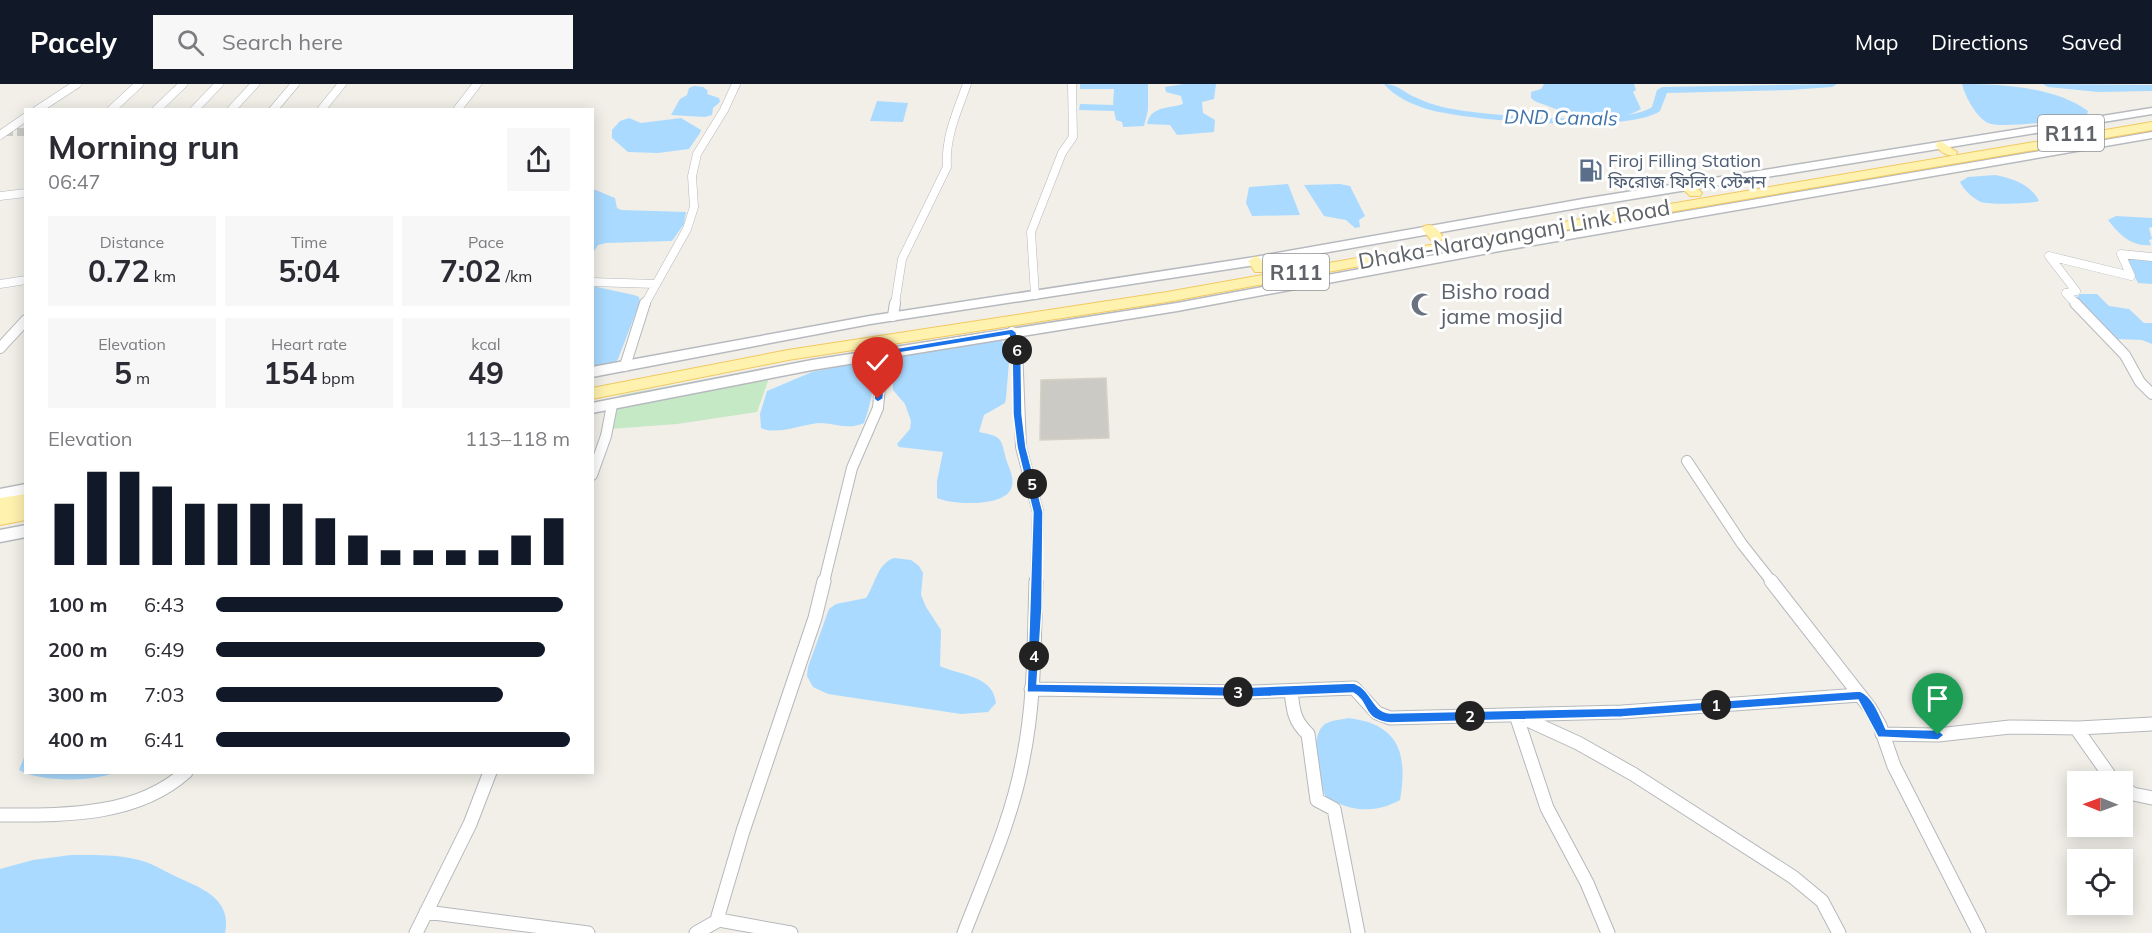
<!DOCTYPE html>
<meta charset="utf-8">
<style>
body{margin:0;font-family:Mulish,"Noto Sans Bengali",sans-serif;background:#f7f7f7;color:#2b2b33;height:100vh;display:flex;flex-direction:column;font-size:22px;white-space:nowrap}
*{box-sizing:border-box;margin:0}
p{font-size:20px;color:#7c7c81}
.icon{flex:none;width:33px;height:33px;fill:none;stroke:currentColor;stroke-width:2;stroke-linecap:round;stroke-linejoin:round}
.map{position:relative;flex:1;overflow:hidden}
.drawer{position:absolute;left:24px;top:24px;width:570px;height:666px;display:flex;flex-direction:column;background:#fff;border-radius:0px;box-shadow:0 3px 15px #0003}
.drawer>*{flex:none}
.needle{width:39px;rotate:271deg}
.fabs{position:absolute;left:2067px;top:687px;display:grid;gap:12px}
.fabs a{display:grid;place-items:center;width:66px;height:66px;border-radius:0px;background:#fff;box-shadow:0 3px 15px #0003;font-size:30px}
.pin{position:absolute;display:grid;place-items:center;width:51px;height:51px;color:#fff;margin:-62px -26px;border-radius:50% 50% 50% 0;rotate:-45deg;box-shadow:0 0 6px #0007}
.pin .icon{rotate:45deg}
.km{position:absolute;width:30px;height:30px;margin:-15px;border-radius:50%;background:#222;color:#fff;font-size:16px;line-height:30px;text-align:center}
.round{display:grid;place-items:center;flex:none;width:63px;height:63px;border-radius:0px;background:#f7f7f7}
.head{display:flex;align-items:center;justify-content:space-between;height:102px;padding:0 24px}
h1{font-size:33px;font-weight:700;line-height:45px}
.figures{display:grid;grid-template-columns:repeat(3,1fr);gap:9px;height:102px;padding:6px 24px}
.figures div{display:grid;align-content:center;border-radius:0px;background:#f7f7f7;text-align:center}
.figures b{font-size:30px;font-weight:700}
.figures small{font-size:16px;font-weight:400}
.figures p{font-size:16px}
.chart{height:168px;padding:12px 24px}
.chart p{display:flex;justify-content:space-between}
.chart svg{width:100%;height:108px;margin-top:6px;stroke:#111827;stroke-width:6}
ul{padding:0 24px;list-style:none;font-size:20px}
li{display:grid;grid-template-columns:96px 72px 1fr;align-items:center;height:45px}
li i{height:15px;border-radius:8px;background:#111827}
header{display:flex;align-items:center;gap:36px;box-sizing:border-box;height:84px;padding:0 30px;background:#111827;color:#fff}
header strong{font-size:28px}
nav{display:flex;gap:33px;margin-inline-start:auto;font-size:21px}
.search{width:420px;height:54px;background:#f7f7f7;display:flex;align-items:center;gap:15px;box-sizing:border-box;padding:0 21px;border-radius:0px;color:#7c7c81;font-size:22px}
.map>svg:first-child{display:block}
.green{fill:#c5e8c5}
.water{fill:#aadaff}
.lines{fill:none;stroke-linecap:round;stroke-linejoin:round}
.canal{fill:#aadaff;fill-rule:evenodd}
.building{fill:#cccac5;stroke:#d6d1c6;stroke-width:1.5}
.street-tunnel{stroke:#ccccc8;stroke-width:8;stroke-dasharray:8 4;stroke-linecap:butt}
.street-far2-casing{stroke:#b5b8bc;stroke-width:9}
.street-far1-casing{stroke:#b5b8bc;stroke-width:12}
.street-casing{stroke:#b5b8bc;stroke-width:15}
.secondary-casing{stroke:#b6babf;stroke-width:3}
.primary-casing{stroke:#f2c960;stroke-width:2}
.street-far2{stroke:#fff;stroke-width:8}
.street-far1{stroke:#fff;stroke-width:10}
.street{stroke:#fff;stroke-width:13}
.secondary{fill:#fff;fill-rule:evenodd}
.primary{fill:#fff2af;fill-rule:evenodd}
.route{fill:#1a73e8;stroke:#fff;stroke-width:1.5}
.labels{text-anchor:middle;dominant-baseline:central;stroke-width:6;stroke-linejoin:round;paint-order:stroke}
.far-service-label{font-size:18px;fill:#4e5e75;stroke:#fff;text-anchor:start}
.far-water-label{font-size:20px;font-style:italic;fill:#4174aa;stroke:#fff}
.shield{fill:#fff;stroke:#8f9295;stroke-width:1.5}
.shield-label{font-size:21px;font-weight:bold;fill:#5f6368}
.street-label{font-size:22px;fill:#5f6368;stroke:#fff}
.worship-label{font-size:22px;fill:#5b616d;stroke:#fff;text-anchor:start}
</style>
<header>
<strong>Pacely</strong>
<div class="search"><svg class="icon" aria-label="search" viewBox="0 0 24 24"><circle cx="10" cy="10" r="6"/><path d="M15 15l6 6"/></svg>Search here</div>
<nav><a>Map</a><a>Directions</a><a>Saved</a></nav>
</header>
<div class="map">
<svg width="2152" height="849" viewBox="0 0 2152 849">
<rect width="100%" height="100%" fill="#f1efe8"/>
<!-- green -->
<path class="green" d="M773 283 757 328 677 340 609 345 620 311Z"/>
<!-- water -->
<path class="water" d="M1080 0H1148V26L1144 42 1123 43 1122 38 1116 36 1114 27 1079 26 1080 20 1113 21 1114 5H1080Z
M1184 0H1216L1214 15 1202 18 1203 29 1215 36 1214 48 1177 51 1170 41 1147 40C1151 21 1170 25 1183 20L1181 12 1166 8 1165 3Z
M1544 0H1634L1636 6 1633 8 1641 25C1614 42 1575 33 1548 22 1541 19 1536 19 1531 14V8L1541 5Z
M1962 0C2001 0 2055 3 2088 27L2087 31C2071 36 2001 45 1988 39 1976 33 1965 12 1962 0Z
M694 2 703 3 708 7 707 10 719 14 720 18 713 24 712 31 705 33 671 31 680 15 687 11 689 4Z
M877 17 908 19 903 38 870 37Z
M629 34 641 39 681 34 701 46 700 49 689 65 658 69 628 68 612 54V46L620 37Z
M1995 91C2011 94 2031 100 2039 117 2031 120 1989 121 1981 118 1972 114 1964 106 1960 98L1968 93Z
M1288 100 1300 131 1252 132 1246 119 1249 103Z
M1340 100 1350 102 1365 132 1359 136 1360 143 1355 144 1346 136 1324 132 1304 101Z
M593 105 615 114 617 124 621 126 686 128 684 140 672 157 606 159 598 161 593 169Z
M2116 132 2152 134V143L2149 144 2152 155 2149 156 2151 161C2131 163 2119 150 2108 136Z
M2125 172 2152 174V200L2138 199Z
M592 202 634 211 639 213 640 218 618 275 614 280 592 286Z
M2080 210H2097L2109 222 2129 225 2144 239H2152V260L2142 256 2116 255 2081 221 2077 213Z
M995 256 1002 257 1009 278 1006 314 1005 319 984 331 979 348C1005 353 1000 355 1007 378 1010 386 1015 395 1011 405 1003 423 953 421 937 414V397L943 368 899 363 897 360 910 345 911 337 905 320 893 306C892 294 893 277 904 269L952 265 966 259Z
M847 281 868 283C877 299 870 322 864 339 850 346 837 340 822 339 803 339 779 352 761 344L760 330 767 307 812 288Z
M894 474 911 476 919 482 923 489 921 511 926 523 941 546 940 582C961 592 993 591 996 619L988 628 961 630 828 610 813 603 807 592 808 583 829 525 836 520 866 514C876 499 877 480 894 474Z
M1348 634C1399 640 1408 669 1400 716 1375 730 1349 728 1325 712 1320 695 1308 652 1325 640 1332 636 1340 636 1348 634Z
M25 671 26 688 113 689C93 698 39 698 19 686Z
M71 771C95 771 122 770 146 778 157 782 168 789 179 794 204 805 232 816 225 849H0V785L33 776Z"/>
<g class="lines">
<!-- canal -->
<path class="canal" d="M1384 0C1398 0 1404 9 1417 14 1425 18 1434 21 1443 23 1478 32 1625 43 1652 23L1657 6 1662 3 1837 0 1832 3 1790 6 1667 9 1660 27C1628 50 1467 37 1427 25 1411 20 1395 13 1384 0Z
M2043 0 2152 1V7L2098 8 2048 3Z"/>
</g>
<!-- building -->
<path class="building" d="M1106 294 1109 354 1040 356 1041 296Z"/>
<g class="lines">
<!-- street-tunnel -->
<path class="street-tunnel" d="M5 48H26"/>
<defs>
<path id="street-far2" d="M37 26 77 0
M111 26 139 0
M156 26 183 0
M194 26 219 0
M231 26 255 0
M273 26 295 0
M321 26 342 0
M457 26 477 0
M0 51 26 33
M0 112 26 109
M592 198 655 200
M0 200 26 196
M1035 211 1031 148 1062 69 1073 53 1072 0
M645 220 687 145 694 123 692 92 697 70 724 26 736 0
M895 220 902 175 947 83C945 53 957 28 967 0
M2076 220 2066 209 2076 207 2049 172 2131 192 2121 170 2152 173"/>
<path id="street-far1" d="M2075 219 2125 271 2140 298 2152 310
M893 232 895 219
M1012 248 1017 264 1021 363 1038 428 1036 498
M0 264 26 236
M625 282 645 219
M1687 377 1742 460 1772 498
M592 391 606 352 612 321
M824 498 852 384 878 324 883 269"/>
<path id="street" d="M1771 497 1870 624 1880 642 1894 682 1979 849
M1031 605 1253 608 1354 604 1377 629 1390 634 1622 628 1860 611
M1291 607C1293 626 1294 637 1308 650L1317 716 1334 725 1358 849
M1516 631 1547 724 1587 799 1608 849
M1521 633 1578 659 1633 690 1793 793 1822 817 1839 849
M2076 644 2114 698
M1882 650 1938 651 2010 643 2079 644 2152 640
M2122 703 2133 710 2152 714
M0 731C64 731 136 733 186 688
M426 828 588 849
M416 849 470 740 490 688
M696 849 719 836
M791 849 719 836 718 832 743 747 815 534 824 497
M964 849C986 792 1012 735 1023 675 1035 617 1034 556 1036 497"/>
<path id="secondary" d="M2152 24V30L1583 123 1255 181 870 240 592 293V283L870 232 1255 173 1583 115Z
M2152 48V54L1505 166 1177 227 812 286 592 329V319L812 276 1177 219 1505 158Z
M26 400V412L0 417V405Z
M26 441V453L0 458V446Z"/>
<path id="primary" d="M2152 38V46L1452 165 1167 218 788 276 592 315V304L788 266 1167 208 1452 157Z
M1942 58 1957 68 1956 71C1948 73 1940 68 1936 62L1937 59Z
M1687 98 1692 99 1702 109 1700 112H1690L1680 102 1682 99Z
M1429 141C1436 142 1439 147 1443 153L1441 156H1431L1422 145 1424 142Z
M1255 173 1260 174 1267 185 1265 188H1255L1248 177Z
M26 410V436L0 441V414Z"/>
</defs>
<!-- street-far2 casing -->
<use href="#street-far2" class="street-far2-casing"/>
<!-- street-far1 casing -->
<use href="#street-far1" class="street-far1-casing"/>
<!-- street casing -->
<use href="#street" class="street-casing"/>
<!-- secondary casing -->
<use href="#secondary" class="secondary-casing"/>
<!-- primary casing -->
<use href="#primary" class="primary-casing"/>
<!-- street-far2 -->
<use href="#street-far2" class="street-far2"/>
<!-- street-far1 -->
<use href="#street-far1" class="street-far1"/>
<!-- street -->
<use href="#street" class="street"/>
<!-- secondary -->
<use href="#secondary" class="secondary"/>
<!-- primary -->
<use href="#primary" class="primary"/>
</g>
<!-- route -->
<path class="route" d="M1012 245 1016 248 1021 264 1022 330 1026 363 1043 428 1042 524 1037 600 1253 603 1354 599C1373 606 1371 627 1390 629L1622 624 1860 607C1874 613 1880 632 1886 645L1938 646 1944 651 1938 656 1878 653 1858 616 1622 633 1390 639C1360 635 1371 619 1353 609L1253 613 1027 608 1033 428 1017 363 1013 330 1012 264 1009 251 887 271 883 315 878 318 874 315 880 267Z"/>
<!-- icons -->
<defs>
<symbol id="fuel-bare" viewBox="-9 -9 18 18"><path d="M-5.5-6h7V0h2V4h1.3V-2.5L3-4.5l.8-.8L6-3V5H2.5V1h-1V6h-7ZM-4.2-4.7v3.2H.2V-4.7Z" fill="#5c6f8a" stroke="#fff" stroke-width="2.5" paint-order="stroke"/></symbol>
<symbol id="mosque-bare" viewBox="-9 -9 18 18"><path d="M3.5-4.9A6 6 0 1 0 3.5 4.9A5 5 0 1 1 3.5-4.9Z" fill="#6b7280" stroke="#fff" stroke-width="2.5" paint-order="stroke"/></symbol>
</defs>
<g fill-rule="evenodd">
<use href="#fuel-bare" x="1574" y="70" width="33" height="33"/>
<use href="#mosque-bare" x="1406" y="204" width="33" height="33"/>
</g>
<g class="labels">
<!-- far-service labels -->
<g class="far-service-label">
<text x="1608" y="76">Firoj Filling Station<tspan x="1608" dy="21">ফিরোজ ফিলিং স্টেশন</tspan></text>
</g>
<!-- far-water labels -->
<g class="far-water-label">
<text transform="translate(1561 33) rotate(1)">DND Canals</text>
</g>
<!-- shield labels -->
<g class="shield">
<rect x="2038" y="31" width="66" height="36" rx="4.5"/>
<rect x="1263" y="170" width="66" height="36" rx="4.5"/>
</g>
<g class="shield-label">
<text x="2071" y="49">R111</text>
<text x="1296" y="188">R111</text>
</g>
<!-- street labels -->
<g class="street-label">
<text transform="translate(1514 150) rotate(-10)">Dhaka-Narayanganj Link Road</text>
</g>
<!-- worship labels -->
<g class="worship-label">
<text x="1441" y="207">Bisho road<tspan x="1441" dy="25">jame mosjid</tspan></text>
</g>
</g>
</svg>
<div class="fabs">
<a><svg class="needle" viewBox="-14 -14 28 28"><path d="M0-13l5 13h-10z" fill="#e53935"/><path d="M0 13l5-13h-10z" fill="#7c7c81"/></svg></a>
<a><svg class="icon" aria-label="locate" viewBox="0 0 24 24"><circle cx="12" cy="12" r="6"/><path d="M12 2v4M12 18v4M2 12h4M18 12h4"/></svg></a>
</div>
<div class="pin" style="left:1938px;top:651px;background:#1e9e55"><svg class="icon" aria-label="arrive" viewBox="0 0 24 24"><path d="M6 21V4h12l-3 4 3 4H6"/></svg></div>
<div class="pin" style="left:878px;top:315px;background:#d93025"><svg class="icon" aria-label="check" viewBox="0 0 24 24"><path d="M5 12l5 5 9-10"/></svg></div>
<b class="km" style="left:1716px;top:621px">1</b>
<b class="km" style="left:1470px;top:632px">2</b>
<b class="km" style="left:1238px;top:608px">3</b>
<b class="km" style="left:1034px;top:572px">4</b>
<b class="km" style="left:1032px;top:400px">5</b>
<b class="km" style="left:1017px;top:266px">6</b>
<section class="drawer">
<div class="head"><div><h1>Morning run</h1><p>06:47</p></div><a class="round"><svg class="icon" aria-label="share" viewBox="0 0 24 24"><path d="M12 15V3M7 8l5-5 5 5M5 13v7h14v-7"/></svg></a></div>
<div class="figures">
<div><p>Distance</p><b>0.72<small> km</small></b></div>
<div><p>Time</p><b>5:04</b></div>
<div><p>Pace</p><b>7:02<small> /km</small></b></div>
</div>
<div class="figures">
<div><p>Elevation</p><b>5<small> m</small></b></div>
<div><p>Heart rate</p><b>154<small> bpm</small></b></div>
<div><p>kcal</p><b>49</b></div>
</div>
<div class="chart"><p><span>Elevation</span>113–118 m</p>
<svg viewBox="0 0 160 44" preserveAspectRatio="none"><path d="M5 44V19M15 44V6M25 44V6M35 44V12M45 44V19M55 44V19M65 44V19M75 44V19M85 44V25M95 44V32M105 44V38M115 44V38M125 44V38M135 44V38M145 44V32M155 44V25"/></svg>
</div>
<ul>
<li><b>100 m</b>6:43<i style="width:98%"></i></li>
<li><b>200 m</b>6:49<i style="width:93%"></i></li>
<li><b>300 m</b>7:03<i style="width:81%"></i></li>
<li><b>400 m</b>6:41<i style="width:100%"></i></li>
</ul>
</section>
</div>
